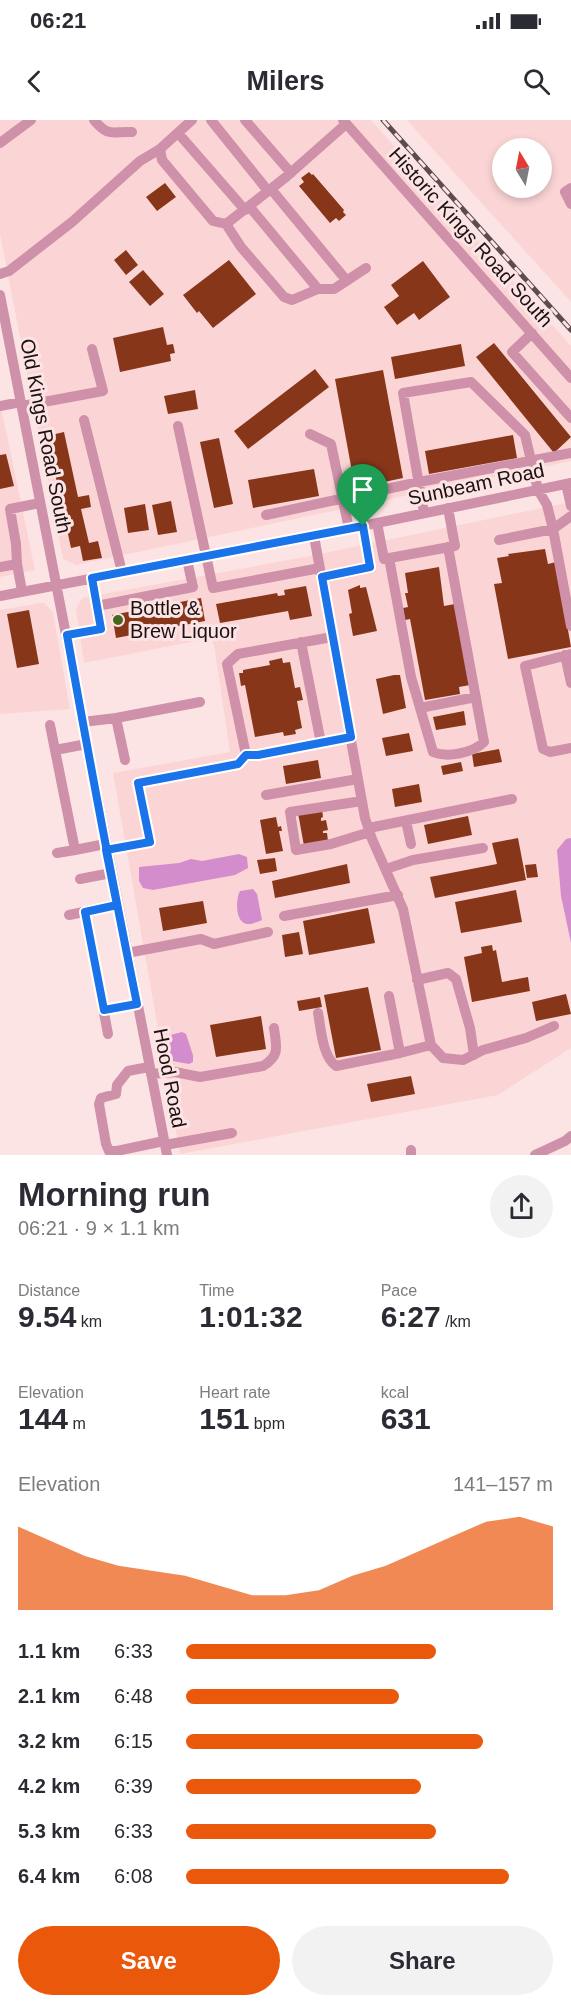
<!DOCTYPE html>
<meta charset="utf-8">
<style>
body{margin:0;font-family:Arial,sans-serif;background:#f2f2f3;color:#2b2b33;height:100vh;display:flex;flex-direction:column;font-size:22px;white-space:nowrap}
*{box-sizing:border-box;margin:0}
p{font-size:20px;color:#7c7c81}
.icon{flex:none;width:33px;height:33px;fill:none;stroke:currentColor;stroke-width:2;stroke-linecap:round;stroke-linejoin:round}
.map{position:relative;height:1035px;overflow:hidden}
.side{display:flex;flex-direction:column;background:#fff;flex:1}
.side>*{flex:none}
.needle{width:39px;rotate:350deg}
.buttons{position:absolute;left:492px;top:18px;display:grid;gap:12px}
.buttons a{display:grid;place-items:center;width:60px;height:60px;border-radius:50%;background:#fff;box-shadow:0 3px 9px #0003;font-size:30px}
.pin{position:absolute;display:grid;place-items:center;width:51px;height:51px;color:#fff;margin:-62px -26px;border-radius:50% 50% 50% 0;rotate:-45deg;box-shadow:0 0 6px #0007}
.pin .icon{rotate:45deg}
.round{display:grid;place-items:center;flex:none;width:63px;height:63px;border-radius:32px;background:#f2f2f3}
.summary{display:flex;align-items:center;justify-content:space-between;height:102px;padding:0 18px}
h1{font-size:33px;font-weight:700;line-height:45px}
.figures{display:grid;grid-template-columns:repeat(3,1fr);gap:9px;height:102px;padding:6px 18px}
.figures div{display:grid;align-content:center}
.figures b{font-size:30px;font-weight:700}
.figures small{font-size:16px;font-weight:400}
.figures p{font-size:16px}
.chart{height:168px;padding:12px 18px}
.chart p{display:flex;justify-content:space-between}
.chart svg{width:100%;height:108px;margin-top:6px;fill:#ea580c;opacity:.7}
.button{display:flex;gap:12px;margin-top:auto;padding:12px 18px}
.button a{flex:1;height:69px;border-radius:36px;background:#ea580c;color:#fff;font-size:24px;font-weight:700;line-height:69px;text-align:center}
.button a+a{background:#f2f2f3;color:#2b2b33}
ul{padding:0 18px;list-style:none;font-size:20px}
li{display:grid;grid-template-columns:96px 72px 1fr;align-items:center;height:45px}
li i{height:15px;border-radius:8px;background:#ea580c}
.status{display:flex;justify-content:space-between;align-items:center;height:42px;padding:0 30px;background:#fff;direction:ltr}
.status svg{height:16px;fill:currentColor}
header{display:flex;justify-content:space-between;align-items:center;height:78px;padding:0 18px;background:#fff;font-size:27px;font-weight:700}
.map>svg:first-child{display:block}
.built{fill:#fbd5d6;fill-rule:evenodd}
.water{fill:#d48dcc}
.building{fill:#883619}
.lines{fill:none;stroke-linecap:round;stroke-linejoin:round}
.minor{stroke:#ce91a9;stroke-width:10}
.rail-casing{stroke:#5c4c4d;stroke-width:5}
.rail{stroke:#fce4e4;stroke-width:3;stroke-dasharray:9;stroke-linecap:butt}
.route-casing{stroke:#fff;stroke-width:12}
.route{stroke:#1a73e8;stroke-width:8}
.poi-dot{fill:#46681e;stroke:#fce4e4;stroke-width:2}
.labels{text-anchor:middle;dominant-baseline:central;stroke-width:6;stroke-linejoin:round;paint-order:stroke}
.street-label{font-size:20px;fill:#1d1011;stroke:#fce4e4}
.poi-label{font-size:20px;fill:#1d1011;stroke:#fce4e4;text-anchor:start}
</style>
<div class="status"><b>06:21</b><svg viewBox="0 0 49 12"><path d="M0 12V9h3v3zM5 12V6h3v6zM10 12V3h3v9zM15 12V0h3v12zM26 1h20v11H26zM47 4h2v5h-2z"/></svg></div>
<header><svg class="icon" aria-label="back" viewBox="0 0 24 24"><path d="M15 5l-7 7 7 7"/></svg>Milers<svg class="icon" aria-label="search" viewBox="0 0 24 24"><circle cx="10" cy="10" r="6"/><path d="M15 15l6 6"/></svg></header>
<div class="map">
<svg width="571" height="1035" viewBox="0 0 571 1035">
<rect width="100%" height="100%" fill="#fce4e4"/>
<!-- built -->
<path class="built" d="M0 0H371L571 226V341L76 445 63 439 0 114Z
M407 0H571V182L431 27ZM502 28H542V68H502Z
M0 282 35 450 0 457Z
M571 382V928L498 975 180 1034 113 653 230 632 214 525 211 518 84 543 76 489 82 478 310 436Z
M40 483H44L53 492 70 589 0 594V490Z"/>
<!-- water -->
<path class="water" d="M571 718V823L561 776 557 730 566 719Z
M239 734 247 737 248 748 235 755 153 770 143 768 139 761V747L179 743 191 739 202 741Z
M253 769 257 774 262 800C258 802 248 806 244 803 235 798 236 778 240 771Z
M182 912 186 914 193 935V942L189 944 167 940 163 928V917Z"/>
<!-- building -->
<path class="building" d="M309 52 312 55 313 54 344 90 343 92 346 95 339 101 336 98 330 103 299 66 304 62 301 58Z
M165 63 176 77 157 91 146 77Z
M126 130 138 145 126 155 114 140Z
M229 140 256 174 213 208 199 191 197 193 183 175Z
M423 141 450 177 419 200 414 193 397 205 384 187 399 176 391 165Z
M143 150 164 174 150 186 129 162Z
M163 207 167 225 173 224 175 233 170 234 171 241 120 252 113 218Z
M494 223 571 317 554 333 476 237Z
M461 224 465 246 395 259 391 237Z
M315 249 329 267 248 329 234 311Z
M383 250 403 358 355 368 335 259Z
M195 270 198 289 168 294 164 276Z
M64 312 78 377 89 375 91 387 81 389 89 423 98 421 102 438 83 441 80 426 71 428 47 316Z
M513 315 517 338 429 354 425 331Z
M219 318 233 384 214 388 200 322Z
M6 334 14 366 0 369V335Z
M314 349 319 376 253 388 248 360Z
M171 381 177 412 158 415 152 385Z
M145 384 149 410 128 413 124 388Z
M545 429 548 444 556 442 571 527 508 539 494 464 502 463 497 438 509 436 508 434Z
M439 447 444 486 455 484 470 565 459 567 460 574 425 580 410 499 405 500 403 488 408 487 405 473H408L405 453Z
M360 465V468L366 467 377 511 353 516 349 494 352 493 348 470Z
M306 466 312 496 290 500 288 491 220 503 216 484 277 473 278 476 285 475 284 470Z
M201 478 205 501 116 518 112 495Z
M29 490 39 544 17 548 7 494Z
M282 538 283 543 290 542 295 568 300 567 303 580 297 581 302 608 295 610 296 614 284 616 283 612 255 617 245 565 241 566 239 553H243V550L270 545 269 541Z
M394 555H400L406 588 383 594 376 559Z
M464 591 466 605 436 610 433 597Z
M409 613 413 631 386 636 382 618Z
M499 629 502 642 474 647 472 634Z
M318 640 321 658 286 664 283 646Z
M461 642 463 651 443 655 441 646Z
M419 664 422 682 395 687 392 669Z
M322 689 323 697 321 698V701L326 700 328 710 323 711V713H327L328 721 304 726 298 693Z
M468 696 472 715 428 724 424 705Z
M276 697 278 707 281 706 282 711H279L283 731 266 734 260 700Z
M518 718 526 760 435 778 430 757 497 744 492 723Z
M275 738 277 751 260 754 257 740Z
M347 744 350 763 275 778 272 761Z
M536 744 538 757 527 758 525 745Z
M516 770 522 802 461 813 455 782Z
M203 781 207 803 163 811 159 788Z
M368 788 375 823 309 835 303 801Z
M299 812 303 834 285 837 282 815Z
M492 825 493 831 496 830 502 862 528 857 530 871 472 882 464 837 482 833 481 827Z
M368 867 381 930 336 938 324 875Z
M566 874 571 894 536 901 532 882Z
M320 877 322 887 299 891 297 881Z
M261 896 266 929 216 937 210 905Z
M411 956 415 974 371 982 367 964Z"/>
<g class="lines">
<!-- minor -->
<path class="minor" d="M94 0C109 18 112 11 132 12
M192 0 160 29 162 40 213 101 226 104 286 57 346 4
M211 0 268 71
M245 0 291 53
M343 0 571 258
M178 13 245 90
M0 23 31 0
M571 68 565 72 571 84
M271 69 347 161
M249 86 318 169
M226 104 241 127 284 177 292 180 318 169H334L366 148
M0 154 9 151 72 102 140 41 160 29
M0 175 167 1035
M532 213 512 232 571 298
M0 286 21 282
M22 286 103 271 92 229
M84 300 122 452
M178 306 213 468 320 448
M310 314 331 324 349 409
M566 364 571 386
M424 393 403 273 471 262 525 315 538 370 547 385 553 409 499 420
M266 395 419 362 571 333
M571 396 553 409 571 506
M377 403 384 439 455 426 448 388
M314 416 365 698 372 719 403 789 431 925 443 938 463 940 483 930 526 918 554 906
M389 438 411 557 433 632C447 638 473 633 484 622L448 427
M17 444 16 424 10 389 40 383
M0 447 17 444 22 471
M322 457 370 447 363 406
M0 476 314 416 571 363
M97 486 193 467 187 440
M67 515 101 509 92 458
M332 517 238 534 227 544 246 635H258L351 617
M301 522 321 623
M571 534 525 546 543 629 550 632 571 628
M565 535 571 563
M420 588 476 577
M116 598 200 582
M83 602 116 598 125 640
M50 605 55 630 87 624
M55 630 75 730 105 724
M266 675 358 659
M362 681 290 692 296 730 331 724 370 712
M406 701 411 724
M369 708 512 679
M107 730 150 721 138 663 238 644 246 635
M57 733 75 730
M386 749 413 740 483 728
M80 759 111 753
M85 792 108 914
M69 795 117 785
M284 796 398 775
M127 833 201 819 214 824 268 812
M417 860 448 853 456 859 470 908 474 935
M389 876 400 933 431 925
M104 890 137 884
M318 893C321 908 322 936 336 946L400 933
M149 947 128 951 117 965 116 974 101 978 99 984 106 1024 109 1031H117L164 1021
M151 954 175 952 200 957 263 946C281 935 276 926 274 908
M165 1025 232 1013
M411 1035V1030
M535 1035 565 1021 571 1016"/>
<defs>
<path id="rail" d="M383 0 571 210"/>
</defs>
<!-- rail casing -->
<use href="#rail" class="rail-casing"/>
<!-- rail -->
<use href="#rail" class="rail"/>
</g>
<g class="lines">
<defs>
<path id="route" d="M363 406 92 458 101 509 67 515C89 638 112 761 137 884L104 890 85 792 117 785 106 730 150 722 138 663 238 644 246 635H258L351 617 322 457 370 447 363 406"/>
</defs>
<!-- route casing -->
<use href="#route" class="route-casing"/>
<!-- route -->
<use href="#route" class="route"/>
</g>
<!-- markers -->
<circle class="poi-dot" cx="118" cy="500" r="6"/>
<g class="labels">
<!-- street labels -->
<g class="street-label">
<text transform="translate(471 117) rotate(48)">Historic Kings Road South</text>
<text transform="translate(46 316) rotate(79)">Old Kings Road South</text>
<text transform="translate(476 364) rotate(-12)">Sunbeam Road</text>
<text transform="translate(170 958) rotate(79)">Hood Road</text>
</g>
<!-- poi labels -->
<g class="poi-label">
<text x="130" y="488">Bottle &amp;<tspan x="130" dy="23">Brew Liquor</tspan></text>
</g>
</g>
</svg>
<div class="buttons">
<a><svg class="needle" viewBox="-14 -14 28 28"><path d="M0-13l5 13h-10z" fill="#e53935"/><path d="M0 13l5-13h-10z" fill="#7c7c81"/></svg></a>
</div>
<div class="pin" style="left:363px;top:406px;background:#1e9e55"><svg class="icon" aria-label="arrive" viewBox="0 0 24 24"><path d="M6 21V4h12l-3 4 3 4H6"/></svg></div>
</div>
<section class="side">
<div class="summary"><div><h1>Morning run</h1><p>06:21 · 9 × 1.1 km</p></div><a class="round"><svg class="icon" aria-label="share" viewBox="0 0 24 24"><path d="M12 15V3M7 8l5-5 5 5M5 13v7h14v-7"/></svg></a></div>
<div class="figures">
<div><p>Distance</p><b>9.54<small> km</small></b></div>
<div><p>Time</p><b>1:01:32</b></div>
<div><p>Pace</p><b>6:27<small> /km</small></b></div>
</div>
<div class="figures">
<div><p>Elevation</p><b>144<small> m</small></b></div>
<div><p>Heart rate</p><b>151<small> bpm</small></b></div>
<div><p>kcal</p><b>631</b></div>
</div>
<div class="chart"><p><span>Elevation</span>141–157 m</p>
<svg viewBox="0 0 160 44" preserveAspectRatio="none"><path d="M0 44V10L10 16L20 22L30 26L40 28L50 30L60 34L70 38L80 38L90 36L100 30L110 26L120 20L130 14L140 8L150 6L160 10V44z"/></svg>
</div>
<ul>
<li><b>1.1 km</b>6:33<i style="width:68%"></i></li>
<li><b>2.1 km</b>6:48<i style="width:58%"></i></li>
<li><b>3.2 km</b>6:15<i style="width:81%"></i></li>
<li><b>4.2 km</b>6:39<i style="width:64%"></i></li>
<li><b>5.3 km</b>6:33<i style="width:68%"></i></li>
<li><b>6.4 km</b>6:08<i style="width:88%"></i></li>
</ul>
<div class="button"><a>Save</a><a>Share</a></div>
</section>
